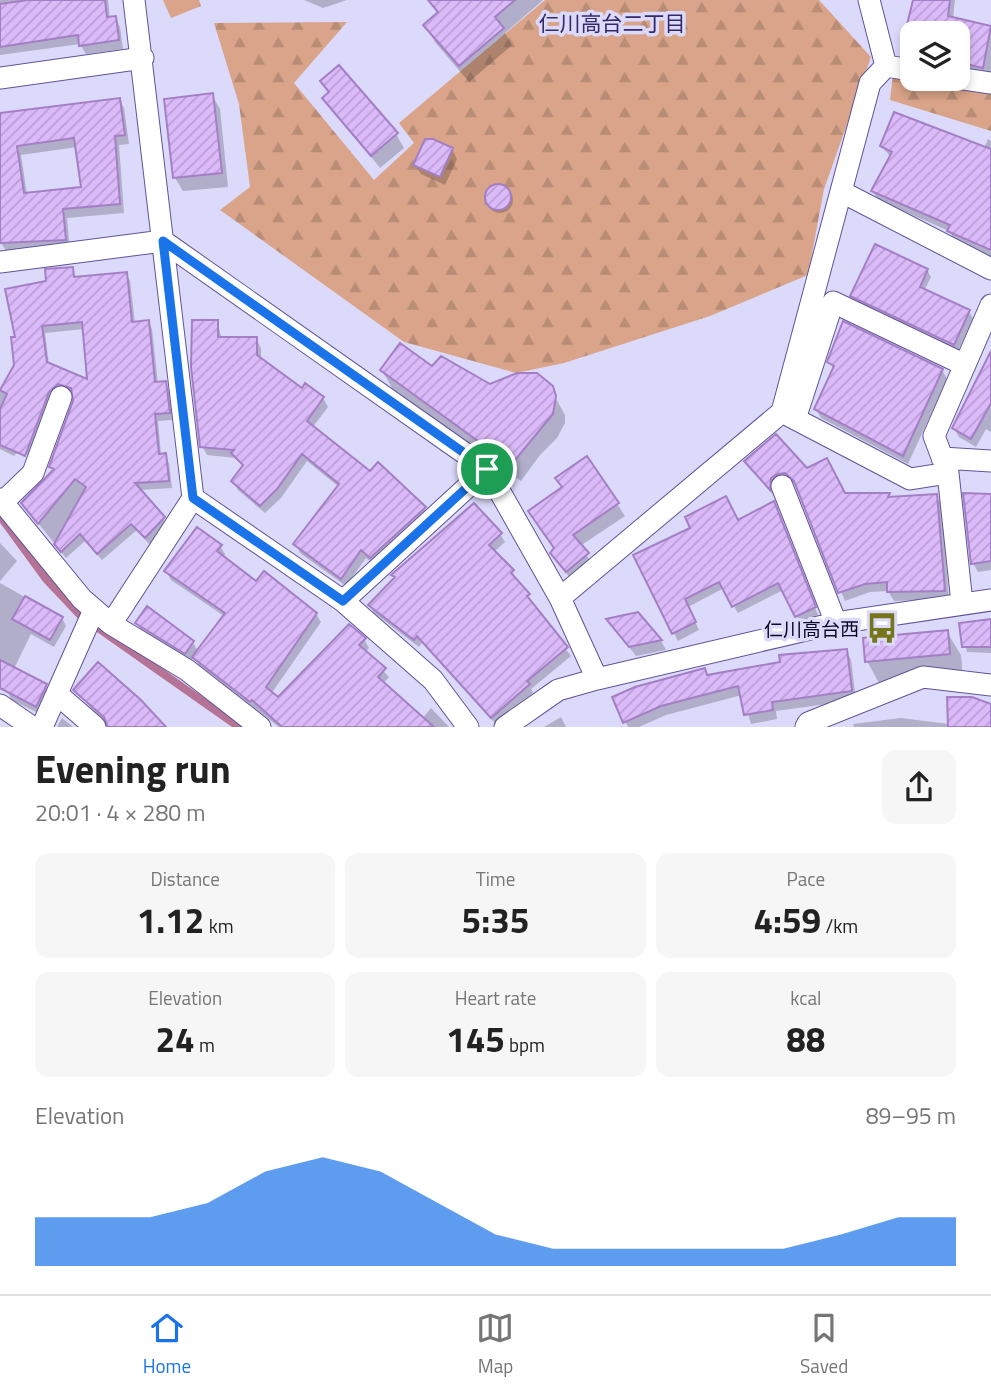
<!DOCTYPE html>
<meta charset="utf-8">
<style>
body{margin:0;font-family:"Titillium Web","Noto Sans JP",sans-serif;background:#f6f6f6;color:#222;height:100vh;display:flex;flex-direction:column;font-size:26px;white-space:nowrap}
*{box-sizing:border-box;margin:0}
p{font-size:23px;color:#767676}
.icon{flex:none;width:38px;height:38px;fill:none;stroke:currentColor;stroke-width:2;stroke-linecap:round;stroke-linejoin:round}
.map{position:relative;height:727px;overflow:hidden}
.drawer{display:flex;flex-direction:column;background:#fff;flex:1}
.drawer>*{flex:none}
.tools{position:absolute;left:900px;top:21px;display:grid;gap:14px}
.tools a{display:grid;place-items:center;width:70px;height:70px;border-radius:14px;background:#fff;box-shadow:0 4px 10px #0003;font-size:35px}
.pin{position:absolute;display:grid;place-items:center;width:60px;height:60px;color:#fff;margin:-30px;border:4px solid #fff;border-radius:50%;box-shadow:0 2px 7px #0007}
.round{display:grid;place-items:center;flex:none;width:74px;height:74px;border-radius:14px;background:#f6f6f6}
.summary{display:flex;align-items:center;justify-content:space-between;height:119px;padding:0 35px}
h1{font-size:38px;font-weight:700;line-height:52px}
.figures{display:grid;grid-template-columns:repeat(3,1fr);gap:10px;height:119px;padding:7px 35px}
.figures div{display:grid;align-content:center;border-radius:14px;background:#f6f6f6;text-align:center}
.figures b{font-size:35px;font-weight:700}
.figures small{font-size:19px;font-weight:400}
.figures p{font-size:19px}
.chart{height:196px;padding:14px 35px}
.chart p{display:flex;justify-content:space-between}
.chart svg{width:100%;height:126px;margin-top:7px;fill:#1a73e8;opacity:.7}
.dock{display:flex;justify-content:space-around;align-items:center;height:98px;border-top:2px solid #e0e0e0;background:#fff;font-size:19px;color:#767676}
.dock a{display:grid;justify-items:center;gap:4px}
.dock .active{color:#1a73e8}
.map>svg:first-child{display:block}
.forest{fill:url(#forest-firs)}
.shadow{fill:#0003;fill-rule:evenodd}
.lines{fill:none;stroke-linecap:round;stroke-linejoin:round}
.stream{stroke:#b57395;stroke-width:8}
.building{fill:url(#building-hatch);stroke:#a47fc5;stroke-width:2;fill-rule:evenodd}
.street-casing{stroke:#5e549a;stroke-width:23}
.street{stroke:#fff;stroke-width:21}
.route-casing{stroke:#fff;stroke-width:14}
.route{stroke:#1a73e8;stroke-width:9}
.labels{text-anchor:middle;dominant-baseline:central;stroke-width:7;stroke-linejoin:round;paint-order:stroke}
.poi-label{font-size:19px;fill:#0c0722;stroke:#dcdafa;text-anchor:end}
.neighbourhood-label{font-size:21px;fill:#352869;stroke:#dcdafa}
</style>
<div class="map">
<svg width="991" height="727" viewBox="0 0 991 727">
<defs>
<pattern id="forest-firs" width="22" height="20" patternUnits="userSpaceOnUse" patternTransform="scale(1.75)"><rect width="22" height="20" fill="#d9a489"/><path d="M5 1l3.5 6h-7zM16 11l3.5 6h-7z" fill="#b98c76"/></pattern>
<pattern id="building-hatch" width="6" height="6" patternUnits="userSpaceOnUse" patternTransform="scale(1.75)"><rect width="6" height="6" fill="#dbbaf9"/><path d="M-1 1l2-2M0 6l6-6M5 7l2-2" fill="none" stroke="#bb9ed5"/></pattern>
</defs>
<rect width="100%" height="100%" fill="#dcdafa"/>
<!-- forest -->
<path class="forest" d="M163 0H199L201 6 171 18Z
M545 0H819L871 57 824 189 808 275 710 316 564 363 516 373 404 342 220 210 250 187 239 104 214 23 347 22 294 83 374 180 414 143 399 123Z
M893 74 991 89V131L890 100Z"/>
<!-- shadow -->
<path class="shadow" d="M0 0H108L110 19 115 18 120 27 123 49 86 54 80 44 0 55Z
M304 0H347L323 8Z
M435 0H543L505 33 512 45 469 82 435 42 425 25 439 14 433 4Z
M914 0H955L953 19 991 28V72L988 76 957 68V33H912V65L908 64 903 55Z
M338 67 396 134 404 148 380 168 324 98 329 94 322 82Z
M212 95 220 109 228 187 183 191 175 178 166 100Z
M119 99 124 108 129 144 119 145 124 213 67 218 70 249 7 252 1 243 0 227V114ZM77 147 83 188 27 194 21 155Z
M988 139 991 141V257L955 240 949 231 878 200 873 191 891 157 881 146 984 148Z
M452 149 457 159 445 185 421 174 415 165Z
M487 200a13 13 0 1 1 26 0a13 13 0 1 1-26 0Z
M71 269 76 278 126 274 130 281 135 323 148 322 152 329 158 384 165 383 169 391 173 420 158 421 161 455H165L169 463 172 488 139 490 168 525 150 545 137 530 102 560 85 541 66 558 23 504 54 472 51 467 75 401 74 395 63 391 31 458 21 449 14 456 0 449V387L20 397 17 339 48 283ZM84 329 89 382 49 365 45 333Z
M927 270 931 277 924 291 969 312 973 319 958 351 856 303 852 296Z
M217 322 222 339H256L261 348V360L302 390 323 398 328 407 312 428 370 474 424 508 429 517 376 566 366 558 346 586 300 553 296 544 339 487 307 461 281 498 265 513 238 490 233 481 244 467 235 458 207 455 202 446Z
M991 357V432L986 429 976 447 959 437 954 428Z
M829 362 942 370 947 379 908 464 821 418 816 409 834 370Z
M433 369 490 386 537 375 545 379 565 415V423L557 438 540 455 521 481 392 388 382 370Z
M587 458 625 516 580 546 594 566 574 583 552 554 563 488Z
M746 461 807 470 844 494 889 495 891 499 936 496 941 504 949 599 894 601 888 591 870 592 845 601 798 487 791 481 776 487 774 496Z
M991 495V570L978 572 973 563Z
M777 511 818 615 801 624 783 590 738 613 724 588 688 607 699 630 678 641 636 556Z
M500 534 505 542 494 552 512 571 531 604 571 656 531 689 533 693 500 722H494L422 643 419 647 374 613 370 605 396 579 394 575Z
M0 543 17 561 0 581Z
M220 546 225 554 223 558 256 584 316 614 321 622 271 694 278 700 364 639 369 648 365 652 389 677 383 684 422 719 431 708 449 727H279L199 665 194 657 191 662 142 632 137 623 193 643 198 651 224 616 171 580 166 571Z
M0 583 62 618 66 626 54 647 31 634 6 685 0 682Z
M638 614 661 641 666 650 636 656 608 620Z
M991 619V653L967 652 961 624Z
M947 632 961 655 963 677 880 685 867 661Z
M846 651 851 660 856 700 776 711 777 719 751 724 742 695 666 715 639 727H628L614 698 704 670 708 676Z
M45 685 51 694 42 715 12 700 7 691Z
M75 691 164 727H109Z
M991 706V727H854L853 724 901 718 949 724Z
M561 717 566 727H544Z
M62 718 73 727H57Z"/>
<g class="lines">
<!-- stream -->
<path class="stream" d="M0 516 46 579 81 616 239 727"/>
</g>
<!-- building -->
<path class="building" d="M28 0H105L107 17 116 16 119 40 79 46 78 35 0 47V4Z
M428 0H515L495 17 504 28 459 66 423 25 438 12Z
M913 0H950L948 16 991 26 983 68 957 62V33H905Z
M339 65 398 133 371 156 322 98 329 92 320 81Z
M213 93 222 173 173 178 164 99Z
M120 98 125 135 115 136 120 204 63 209 66 240 0 243V113ZM74 138 81 187 24 193 17 146Z
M894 112 991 149V250L947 231 950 225 871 191 892 152 880 146Z
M425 139H433L453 148 440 177 413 165Z
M485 197a13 13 0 1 1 26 0a13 13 0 1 1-26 0Z
M875 244 928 269 920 287 970 310 954 345 850 296Z
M73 267 74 277 127 272 132 322 149 320 155 382 166 381 170 413 155 414 159 454 166 453 169 481 135 483 165 517 145 538 131 524 97 554 80 534 61 552 54 544 86 487 75 479 38 524 21 503 54 469 49 467 73 401 71 388 58 384 49 392 25 456 0 445V409L7 394 0 390 14 365 11 337H15L5 289 46 281 45 269ZM82 322 87 379 47 362 42 326Z
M192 320H218V337H257V355L302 388 305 383 324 397 307 421 370 471 378 462 426 507 370 558 361 550 341 579 293 544 339 484 302 454 277 489 260 506 231 481 243 465 231 453 234 450 200 447 191 367Z
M843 321 943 369 903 456 814 409 834 366 827 362Z
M400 343 432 366 441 356 490 384 517 373H537L553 386 556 396 553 414 511 465 380 370Z
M991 351V403L971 439 952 428Z
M776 434 807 468 827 458 845 493H890L888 497 937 494 945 591 887 592V582L865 584 838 593 794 481 785 473 778 474 771 478 770 490 744 461Z
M587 456 619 503 573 535 589 553 566 572 550 553 554 548 528 511 562 487 555 478Z
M963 493 991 494V561L971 564Z
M726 496 738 520 774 501 816 607 795 617 778 583 732 607 719 582 685 599 696 622 672 634 633 555 690 528 685 517Z
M474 503 502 533 489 545 514 570 511 573 530 594 527 596 568 647 527 681 530 684 491 718 417 636 414 640 368 605 395 577 391 575Z
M197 527 222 545 217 551 256 581 264 571 317 613 266 687 278 697 349 624 366 638 359 645 386 668 378 677 434 727H282L252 700 250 702 192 657 225 613 164 571Z
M25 596 63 617 50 640 12 619Z
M147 606 194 641 185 654 135 623Z
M638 612 662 640 629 647 606 619Z
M991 619V647H962L959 623Z
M948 630 950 654 865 662 863 638Z
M847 649 852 691 772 702 773 710 744 715 738 686 661 706 623 723 612 697 635 687 705 668 707 675 780 662 779 655Z
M0 660 47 684 36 707 0 688Z
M98 662 141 700 166 727H108L104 717 73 690Z
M947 697H972L991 704V727H948Z"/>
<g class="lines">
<defs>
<path id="street" d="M869 0 886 66 870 83 782 412 910 479 948 473 962 603
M886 66 912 70
M0 78 143 58
M957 78 991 83
M842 192 991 269
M0 262 163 241 487 469 560 598 597 679
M795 419 833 302 965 365
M942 458 991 461
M948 473 934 436 991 305
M782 486 836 623
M193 498 343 601 433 680 468 727
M0 499 82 599 111 624 187 670 260 727
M3 502 33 473 61 397
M560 598 782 412
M343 601 487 469
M111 624 193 498 134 0
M57 694 95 727
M0 705 32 727
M42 727 94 610
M505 727 558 690 597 679 836 623 991 600
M806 727 808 723 923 677 991 685"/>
</defs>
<!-- street casing -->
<use href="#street" class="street-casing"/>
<!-- street -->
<use href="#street" class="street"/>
</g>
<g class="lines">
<defs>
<path id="route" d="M163 241 487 469 343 601 193 498Z"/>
</defs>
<!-- route casing -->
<use href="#route" class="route-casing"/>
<!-- route -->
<use href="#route" class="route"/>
</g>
<!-- icons -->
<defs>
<symbol id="bus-bare" viewBox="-9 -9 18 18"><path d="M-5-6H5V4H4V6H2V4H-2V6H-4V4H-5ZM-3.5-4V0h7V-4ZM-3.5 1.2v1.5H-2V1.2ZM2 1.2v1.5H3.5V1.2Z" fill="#77751a" stroke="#dcdafa" stroke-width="2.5" paint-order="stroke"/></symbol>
</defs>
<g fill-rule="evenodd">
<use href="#bus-bare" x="860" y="606" width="44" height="44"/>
</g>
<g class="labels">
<!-- poi labels -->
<g class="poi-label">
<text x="859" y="628">仁川高台西</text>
</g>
<!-- neighbourhood labels -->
<g class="neighbourhood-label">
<text x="612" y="23">仁川高台二丁目</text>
</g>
</g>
</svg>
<div class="tools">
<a><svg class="icon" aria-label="layers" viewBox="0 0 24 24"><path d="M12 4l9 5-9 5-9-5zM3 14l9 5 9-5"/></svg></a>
</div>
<div class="pin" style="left:487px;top:469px;background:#1e9e55"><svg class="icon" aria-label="arrive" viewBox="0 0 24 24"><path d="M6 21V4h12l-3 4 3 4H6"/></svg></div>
</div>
<section class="drawer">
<div class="summary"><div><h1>Evening run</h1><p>20:01 · 4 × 280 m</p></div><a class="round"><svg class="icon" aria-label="share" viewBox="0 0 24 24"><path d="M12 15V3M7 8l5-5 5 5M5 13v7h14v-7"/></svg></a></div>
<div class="figures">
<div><p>Distance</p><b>1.12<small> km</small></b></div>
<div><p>Time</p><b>5:35</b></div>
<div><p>Pace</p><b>4:59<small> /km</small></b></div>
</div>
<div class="figures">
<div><p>Elevation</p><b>24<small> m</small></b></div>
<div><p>Heart rate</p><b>145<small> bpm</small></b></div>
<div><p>kcal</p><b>88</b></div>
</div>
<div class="chart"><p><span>Elevation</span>89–95 m</p>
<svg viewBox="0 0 160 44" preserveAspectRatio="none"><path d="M0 44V27L10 27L20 27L30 22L40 11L50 6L60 11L70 22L80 33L90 38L100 38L110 38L120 38L130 38L140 33L150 27L160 27V44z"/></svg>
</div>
</section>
<nav class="dock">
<a class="active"><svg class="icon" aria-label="home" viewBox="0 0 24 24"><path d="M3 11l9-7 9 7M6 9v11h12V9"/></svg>Home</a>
<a><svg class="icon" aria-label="map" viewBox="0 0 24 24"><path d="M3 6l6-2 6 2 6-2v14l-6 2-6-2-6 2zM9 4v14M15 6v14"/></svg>Map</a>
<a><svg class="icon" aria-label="saved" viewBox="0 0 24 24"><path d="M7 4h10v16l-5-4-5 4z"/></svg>Saved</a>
</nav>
